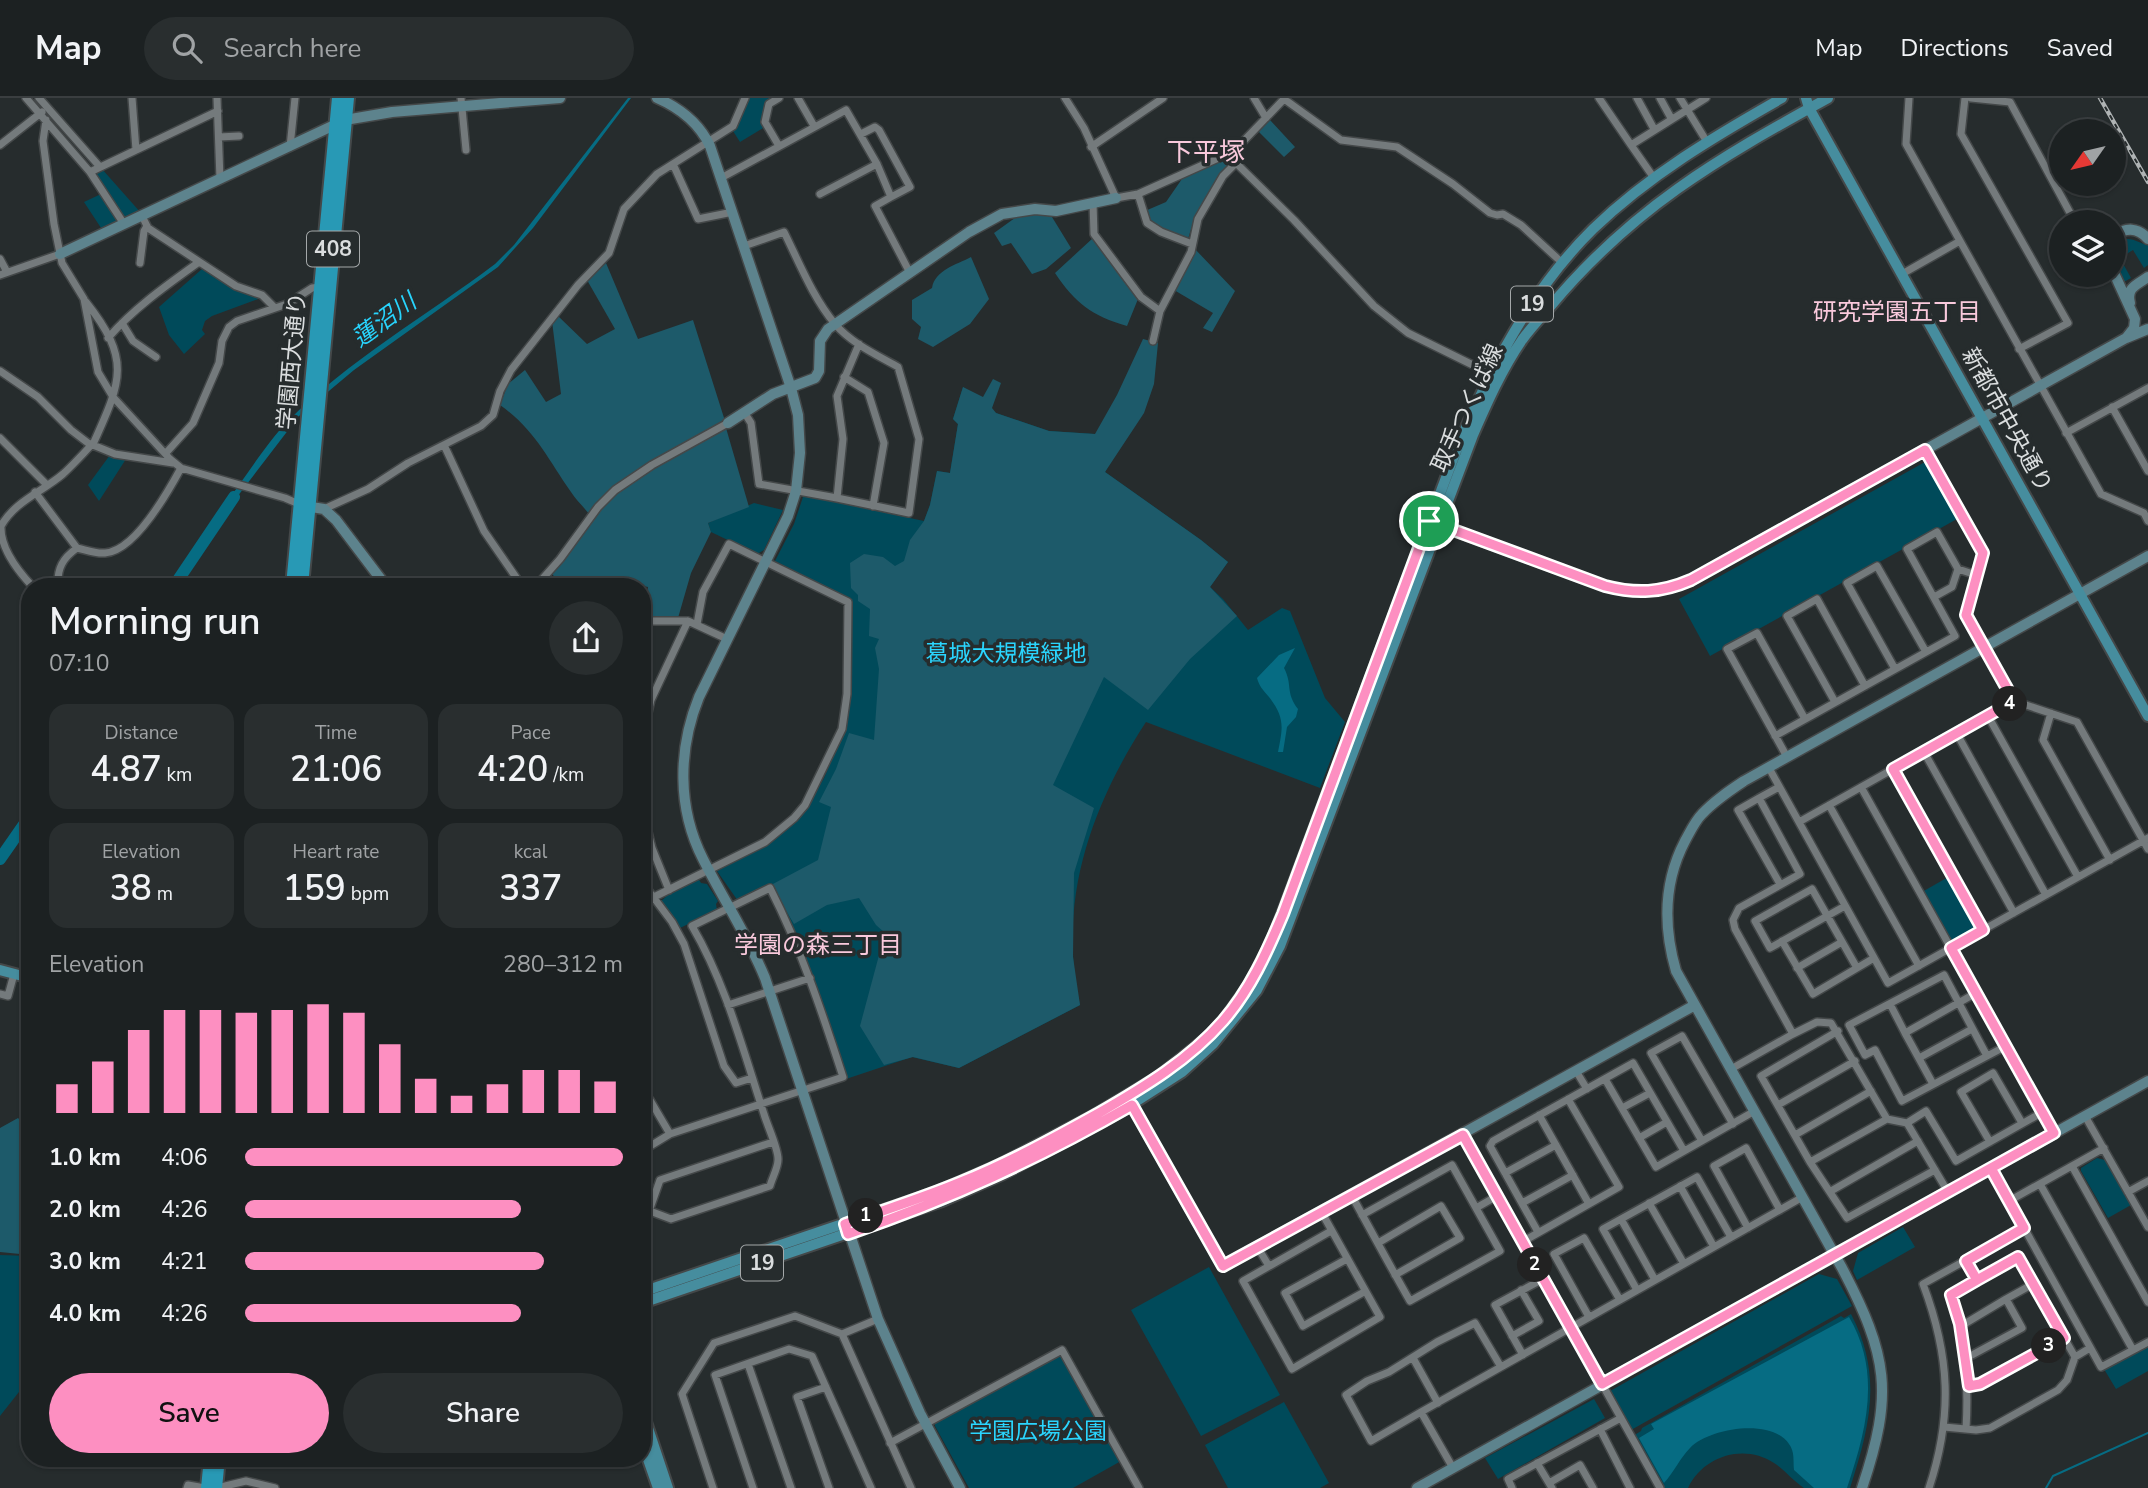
<!DOCTYPE html>
<meta charset="utf-8">
<style>
body{margin:0;font-family:"Nunito Sans","Noto Sans JP",sans-serif;background:#292e2f;color:#f1f3f6;height:100vh;display:flex;flex-direction:column;font-size:26px;white-space:nowrap}
*{box-sizing:border-box;margin:0}
p{font-size:23px;color:#a0a3a5}
.icon{flex:none;width:38px;height:38px;fill:none;stroke:currentColor;stroke-width:2;stroke-linecap:round;stroke-linejoin:round}
.map{position:relative;flex:1;overflow:hidden}
.sheet{position:absolute;left:21px;top:480px;width:630px;height:889px;display:flex;flex-direction:column;background:#1c2122;border-radius:28px;box-shadow:0 2px 5px #0004,0 0 0 2px #3a3e40}
.sheet>*{flex:none}
.needle{width:46px;rotate:236deg}
.fabs{position:absolute;left:2049px;top:21px;display:grid;gap:14px}
.fabs a{display:grid;place-items:center;width:77px;height:77px;border-radius:50%;background:#1c2122;box-shadow:0 2px 5px #0004,0 0 0 2px #3a3e40;font-size:35px}
.pin{position:absolute;display:grid;place-items:center;width:60px;height:60px;color:#fff;margin:-30px;border:4px solid #fff;border-radius:50%;box-shadow:0 2px 7px #0007}
.km{position:absolute;width:35px;height:35px;margin:-18px;border-radius:50%;background:#222;color:#fff;font-size:19px;line-height:35px;text-align:center}
.round{display:grid;place-items:center;flex:none;width:74px;height:74px;border-radius:37px;background:#292e2f}
.head{display:flex;align-items:center;justify-content:space-between;height:119px;padding:0 28px}
h1{font-size:38px;font-weight:600;line-height:52px}
.stats{display:grid;grid-template-columns:repeat(3,1fr);gap:10px;height:119px;padding:7px 28px}
.stats div{display:grid;align-content:center;border-radius:18px;background:#292e2f;text-align:center}
.stats b{font-size:35px;font-weight:600}
.stats small{font-size:19px;font-weight:400}
.stats p{font-size:19px}
.chart{height:196px;padding:14px 28px}
.chart p{display:flex;justify-content:space-between}
.chart svg{width:100%;height:126px;margin-top:7px;stroke:#fd8fc1;stroke-width:6}
.action{display:flex;gap:14px;margin-top:auto;padding:14px 28px}
.action a{flex:1;height:80px;border-radius:42px;background:#fd8fc1;color:#111;font-size:28px;font-weight:600;line-height:80px;text-align:center}
.action a+a{background:#292e2f;color:#f1f3f6}
ul{padding:0 28px;list-style:none;font-size:23px}
li{display:grid;grid-template-columns:112px 84px 1fr;align-items:center;height:52px}
li i{height:18px;border-radius:9px;background:#fd8fc1}
header{display:flex;align-items:center;gap:42px;box-sizing:border-box;height:98px;padding:0 35px;background:#1c2122;border-bottom:2px solid #3a3e40}
header strong{font-size:33px}
nav{display:flex;gap:38px;margin-inline-start:auto;font-size:24px}
.search{width:490px;height:63px;background:#292e2f;display:flex;align-items:center;gap:18px;box-sizing:border-box;padding:0 24px;border-radius:38px;color:#a0a3a5;font-size:26px}
.map>svg:first-child{display:block}
.green{fill:#004a5a}
.forest{fill:#1d5a6a}
.water{fill:#066c83}
.lines{fill:none;stroke-linecap:round;stroke-linejoin:round}
.stream{stroke:#066c83;stroke-width:2}
.river{stroke:#066c83;stroke-width:12}
.street-casing{stroke:#444849;stroke-width:10}
.secondary-casing{stroke:#444849;stroke-width:13}
.primary-casing{stroke:#444849;stroke-width:14}
.highway-casing{stroke:#444849;stroke-width:16}
.street{stroke:#747a7c;stroke-width:7}
.secondary{stroke:#5d838d;stroke-width:10}
.primary{stroke:#468d9e;stroke-width:10}
.highway{stroke:#2899b5;stroke-width:12}
.rail-casing{stroke:#afb3b4;stroke-width:4.5}
.rail{stroke:#262c2d;stroke-width:2;stroke-dasharray:5;stroke-linecap:butt}
.route-casing{stroke:#fff;stroke-width:14}
.route{stroke:#fd8fc1;stroke-width:9}
.labels{text-anchor:middle;dominant-baseline:central;stroke-width:7;stroke-linejoin:round;paint-order:stroke}
.shield{fill:#262c2d;stroke:#a4a8a9;stroke-width:2}
.shield-label{font-size:21px;font-weight:bold;fill:#daddde}
.street-label{font-size:23px;fill:#daddde;stroke:#262c2d}
.park-label{font-size:23px;fill:#2ad5fe;stroke:#262c2d}
.neighbourhood-label{font-size:24px;fill:#f9c9dc;stroke:#262c2d}
.water-label{font-size:24px;font-style:italic;fill:#28d4fd;stroke:#262c2d}
.quarter-label{font-size:26px;fill:#f9c9dc;stroke:#262c2d}
</style>
<header>
<strong>Map</strong>
<div class="search"><svg class="icon" aria-label="search" viewBox="0 0 24 24"><circle cx="10" cy="10" r="6"/><path d="M15 15l6 6"/></svg>Search here</div>
<nav><a>Map</a><a>Directions</a><a>Saved</a></nav>
</header>
<div class="map">
<svg width="2148" height="1390" viewBox="0 0 2148 1390">
<rect width="100%" height="100%" fill="#262c2d"/>
<!-- green -->
<path class="green" d="M748 0H773L766 4 761 23 765 29 740 44 733 33Z
M102 71 141 115 125 120 95 77 97 73Z
M101 96 119 122 118 126 103 133 84 104Z
M2126 141C2134 140 2141 146 2148 147V167L2144 170 2133 152 2120 160 2131 180 2122 185C2113 169 2108 151 2126 141Z
M202 171 236 193 261 200 212 218 205 223 202 232 205 236 184 256 169 237 159 209Z
M963 289 996 315 1049 333 1095 336 1119 350 1105 374 1201 442 1228 464 1210 489 1223 501 1248 532 1282 510 1290 513 1325 600 1345 624 1320 690 1146 624C1090 710 1057 805 1080 907L959 970 912 959 846 981C824 915 805 849 772 787L738 803 717 773 765 748 805 713 824 680 846 627 851 559V502L775 463 794 426 803 399 806 398 924 423 930 407 937 373 950 375 958 326 953 321Z
M110 357 126 361 99 403 88 387Z
M1925 364 1957 421 1710 558 1679 501Z
M754 405 783 412 764 452 757 456 711 434 708 425Z
M1950 778 1979 829 1978 833 1952 845 1922 794Z
M698 780 701 785 707 786 718 803 716 806 717 812 678 831 660 804 670 795Z
M2097 1060 2105 1062 2131 1107 2108 1120 2081 1073V1070Z
M1903 1129 1915 1149 1857 1182 1853 1173 1858 1155Z
M0 1157 30 1158 29 1212H24V1221L30 1230V1280L0 1318Z
M1209 1169 1280 1297 1201 1338 1131 1212Z
M1819 1176 1837 1181 1852 1208 1631 1332 1610 1293Z
M1851 1216C1883 1277 1870 1328 1850 1390H1804C1793 1383 1785 1372 1774 1365 1744 1345 1703 1358 1688 1390H1662L1633 1338 1641 1333 1642 1330 1841 1218 1844 1220Z
M2148 1247V1273L2116 1291 2104 1271Z
M1061 1256 1121 1363 1073 1390H969L935 1328V1324Z
M1594 1301 1605 1320 1498 1381 1485 1360Z
M1284 1304 1329 1385 1320 1390H1228L1205 1347Z"/>
<!-- forest -->
<path class="forest" d="M1269 21 1295 49 1284 59 1258 33Z
M1227 58 1232 65C1211 85 1196 113 1188 141 1173 135 1153 130 1145 113L1166 104 1184 78Z
M1031 114 1052 119 1071 150 1046 171 1032 176 1011 145 1002 148 994 135 1019 117Z
M1093 140 1138 201 1127 228C1092 218 1075 205 1055 175Z
M1194 150 1235 193 1212 234 1203 230 1213 215 1174 192Z
M971 159 989 201 970 226 933 249 918 241 921 229 912 221V202L932 190C935 172 956 167 971 159Z
M606 165 638 241 693 222 725 323 618 385 589 416C583 408 576 402 571 394 547 360 536 333 500 307L508 286 525 272 546 304 561 296 552 223 558 218 587 246 615 231 587 182Z
M1143 241 1158 245 1154 286 1144 315 1105 374 1201 442 1228 464 1210 489 1237 518 1190 561 1148 612 1104 579 1053 687 1094 710 1074 775 1073 859 1080 907 959 970 913 959 884 967 860 928 885 835 876 827 859 800 827 807 794 826 771 787 818 762 831 709 819 704 836 671 849 635 874 642 879 571 875 550 879 541 869 538 870 511 858 503V497L851 490 850 465 864 456 883 459 895 468 904 463 910 442 924 423 930 407 937 373 950 375 958 326 953 321 963 289 983 299 993 281 1001 285 992 310 996 315 1049 333 1095 336 1117 297Z
M726 330 749 409 708 425 711 434 691 475 678 520 644 519 648 489 622 483 619 488H559L552 475C575 447 592 412 621 390 653 366 692 349 726 330Z
M18 1020 30 1032V1157L0 1154V1030Z"/>
<!-- water -->
<path class="water" d="M628 0H631L533 130 498 169 354 272 299 318 227 412 223 409C243 383 265 347 287 324 349 262 426 218 495 166L514 147Z
M1295 550 1284 570C1293 587 1285 594 1298 611L1296 619 1287 629 1283 654H1278C1283 629 1285 620 1269 599 1263 592 1259 588 1257 580L1279 557Z
M1849 1219C1882 1275 1866 1333 1847 1390H1814L1794 1372C1793 1363 1795 1354 1789 1346 1772 1320 1709 1330 1690 1350 1680 1360 1674 1374 1664 1385L1639 1340 1654 1331 1651 1326Z"/>
<g class="lines">
<!-- stream -->
<path class="stream" d="M2046 1390 2053 1378 2148 1335"/>
<!-- river -->
<path class="river" d="M174 488 234 399
M0 761 30 718"/>
<defs>
<path id="street" d="M26 0 90 74 124 126
M39 0 100 69
M132 0 136 52
M217 0 220 81
M461 0 466 52
M779 0 769 6 765 24 779 48
M798 0 814 28
M1065 0 1084 30 1116 100 1138 96 1234 53 1285 0
M1254 0 1266 20
M1599 0 1631 47
M1637 0 1654 31
M1660 0 1671 20
M1680 0 1707 44
M1909 0 1906 46 2101 396 2144 415 2148 423
M1965 0 1961 36 2068 225 2019 251
M1971 0 2010 4 2075 124
M1284 1 1341 42 1397 49 1453 86 1490 115 1497 117 1503 116 1521 127 1558 161
M46 22 43 43 54 126 62 165 84 201 98 274 113 299 170 361 181 370 285 400 299 406
M219 39 239 38
M0 47 42 14
M290 49 295 0
M1091 49 1163 0
M1236 65 1294 122 1374 208 1408 235 1491 276
M673 66 698 121 733 114
M90 74 218 13
M721 80 846 12 877 66 891 99 910 89 879 32 875 29 861 36
M1654 80 1631 47 1706 0
M820 96 877 66
M1138 96 1147 125 1161 134 1192 146
M891 99 875 108 910 175
M1093 105 1094 136 1141 199 1160 213
M142 118 148 130 236 188 262 197 274 209
M744 148 784 134C799 164 813 200 835 226 851 245 877 257 898 269L919 341 909 415 837 400
M0 161 7 174
M140 165 144 133 147 128
M1902 176 1960 143
M0 177 60 156
M122 225 133 243 156 259
M108 240C134 210 167 187 199 164
M1153 243 1160 213 1191 154 1198 121 1223 78 1236 65 1234 53
M0 273 38 299 71 332 88 345 115 356 173 365
M844 279 868 294 884 345 873 408
M2112 309 2148 373
M744 314 751 325 759 386 837 400 843 341 837 298 859 246
M2066 335 2148 290
M0 340 47 387
M444 347 484 433 522 488
M1925 352 1983 455 1966 517 2014 603 2077 624 2148 751
M166 355 193 325 219 265 222 243 229 229 237 223 287 206 312 190 320 189
M35 394 77 450C86 452 96 456 105 455 135 453 168 394 181 370
M324 411 368 391 408 365 481 328 493 317 500 293 511 272 578 187 609 155 624 111 657 76 733 28 745 0
M32 488C18 473 0 450 1 428 15 403 42 394 63 376 74 366 84 355 94 344 122 282 131 261 86 204
M40 488 58 484
M58 488C57 470 63 460 77 450
M536 488 560 461 598 409 615 392 652 367 728 325
M1934 499 1952 489 1958 471
M642 534 647 523H688L727 541
M1895 571 1847 485 1877 468 1926 554
M1835 604 1787 518 1817 501 1865 588
M2051 615 2043 642 2110 762
M1988 618 2078 779
M1957 636 2046 797
M1775 638 1955 538 1907 451 1937 434 1958 471 1976 477
M642 641 651 602 688 523
M1924 654 2014 815
M1787 659 1727 551 1757 535 1805 621
M1769 670 1888 885 2148 740
M1893 671 1983 832
M1779 689 1759 700 1800 776 1739 810 1733 822 1735 831 1793 936 1817 924 1831 925 1887 1021 1907 1025 1926 1013 1956 1063 2043 1014
M1861 689 2054 1035
M1759 700 1738 712 1780 786
M1829 707 1919 868
M642 710 652 750 669 792
M1799 724 2014 603
M642 784 672 824 684 846 724 968 736 985 752 980
M642 808 654 799 765 744 794 720 805 707 842 631 847 596 848 504 729 446 703 494 697 526
M1845 808 1770 850 1755 823 1812 791 1857 870
M1782 843 1813 896 1874 860
M1797 870 1842 844
M0 896 8 898 14 876
M1890 906 1905 935
M728 907 810 880
M1987 958 1944 877 1849 927 1865 957 1875 952 1902 1003 2006 948
M1919 960 1972 931
M1731 971 1793 936
M1576 973 1587 991
M1605 981 1656 1069 1753 1014
M1933 986 1905 935 1976 895
M642 1000 646 999 650 1002 670 1036
M1778 1007 1855 963
M1622 1010 1650 995
M1539 1017 1589 1106
M2085 1018 2148 1129
M1887 1021 1810 1064 1847 1120 1935 1072
M1907 1025 1948 1094
M1463 1037 1660 1390
M1795 1037 1871 993
M1639 1040 1667 1024
M1702 1043 1651 955 1682 938 1733 1026
M1990 1044 1961 994 1993 975 2022 1025
M642 1053 670 1036 843 979C822 914 801 851 770 790L692 828C726 886 743 952 764 1016 767 1027 779 1052 778 1062 778 1070 772 1080 770 1088L671 1121 642 1110
M1810 1064 1761 978 1838 933
M2072 1068 2148 1204
M1991 1070 2101 1269 2148 1244
M1505 1075 1556 1047
M2040 1086 2133 1252
M1680 1088 1714 1149
M1831 1093 1918 1043
M2128 1094 2148 1083
M1352 1098C1371 1133 1390 1168 1410 1203L1500 1153 1452 1067 1362 1117
M2009 1103 2104 1050
M1522 1105 1573 1077
M1649 1105 1684 1166
M1476 1110 1497 1098
M649 1113 660 1082 773 1044
M1322 1115 1380 1219 1292 1271 1243 1183 1331 1133
M1621 1121 1655 1182
M1748 1130 1714 1068 1746 1050 1780 1112
M1538 1134 1490 1048 1493 1043 1633 965 1684 1053
M1522 1144 1619 1089 1568 1001
M1378 1145 1441 1108 1460 1140 1395 1177
M1258 1150 1269 1168
M1347 1161 1285 1195 1303 1228 1364 1194
M1966 1163 1977 1182
M1637 1192 1603 1131 1697 1079 1731 1139
M2006 1201 2033 1186
M1589 1219 1554 1156 1584 1140 1620 1202
M1960 1226 1966 1225 2006 1201 2022 1230 1972 1257 1965 1258
M842 1236 878 1221
M1512 1238 1539 1223 1521 1192
M1523 1257 1495 1207 1543 1181
M1413 1260 1438 1305
M748 1266 791 1390
M1969 1288 1980 1287 2064 1240
M826 1289 797 1299 829 1390
M1421 1314 1801 1100
M1944 1329 1976 1332 1990 1330 2058 1292 2067 1282 2075 1259 2090 1250
M1600 1331 1630 1390
M1966 1331C1969 1282 1965 1245 1951 1197L2018 1159 2075 1259
M890 1345 1062 1252 1139 1390
M1537 1365 1552 1390
M1453 1370 1421 1314 1371 1343 1346 1297 1367 1283 1389 1274 1437 1244 1475 1225 1501 1269
M1549 1385 1580 1367 1593 1390
M187 1390 188 1387 205 1390
M217 1390 246 1383 275 1390
M713 1390 682 1296 714 1245 795 1218 842 1236 911 1390
M753 1390 715 1277 789 1251 812 1258 871 1390
M1512 1390 1508 1381 1621 1320
M1929 1390C1953 1317 1950 1258 1923 1186L2024 1130"/>
<path id="secondary" d="M657 0C680 10 699 25 710 48L791 290 798 317 800 355 796 393 788 418 699 599C678 651 677 710 703 761 723 801 748 838 765 880L878 1221 920 1315 960 1390
M2114 138C2126 129 2138 129 2148 141
M60 156 345 22 392 14 560 0
M2114 175 2135 221 2134 230 2127 239
M2130 205C2126 190 2136 187 2148 179
M728 325 773 296 815 280 819 273 820 243 828 231 969 134 1002 116 1035 111 1056 113 1116 100
M305 408 324 411 336 422 386 488
M1433 425 1605 488C1636 496 1661 495 1691 482L2126 240 2148 231
M1128 1001 1223 1168 1695 907
M1417 1390 2148 983
M1862 1390C1894 1295 1888 1258 1842 1170L1676 873C1663 828 1663 785 1685 743 1690 734 1695 723 1702 716 1714 703 1729 693 1744 683L2148 458"/>
<path id="primary" d="M1806 0 1809 10 2148 618
M0 872 30 880
M642 1194 937 1094 999 1067 1091 1019 1158 979 1207 940 1224 922 1249 887 1272 843 1456 353C1489 273 1531 192 1593 131 1649 77 1715 38 1782 0
M642 1205 942 1103 1003 1076 1121 1013 1182 974 1213 946 1257 892 1280 848 1473 337C1487 305 1502 271 1522 242 1530 231 1540 220 1549 210 1631 111 1717 61 1828 0
M642 1312 668 1390
M642 1344 658 1390"/>
<path id="highway" d="M292 488 338 0
M302 488 348 0
M207 1390 210 1360
M216 1390 219 1360"/>
</defs>
<!-- street casing -->
<use href="#street" class="street-casing"/>
<!-- secondary casing -->
<use href="#secondary" class="secondary-casing"/>
<!-- primary casing -->
<use href="#primary" class="primary-casing"/>
<!-- highway casing -->
<use href="#highway" class="highway-casing"/>
<!-- street -->
<use href="#street" class="street"/>
<!-- secondary -->
<use href="#secondary" class="secondary"/>
<!-- primary -->
<use href="#primary" class="primary"/>
<!-- highway -->
<use href="#highway" class="highway"/>
<defs>
<path id="rail" d="M2100 0 2148 84"/>
</defs>
<!-- rail casing -->
<use href="#rail" class="rail-casing"/>
<!-- rail -->
<use href="#rail" class="rail"/>
</g>
<g class="lines">
<defs>
<path id="route" d="M1429 423 1283 816C1267 854 1250 892 1223 923 1189 962 1144 989 1099 1015 1054 1040 1008 1065 961 1084 923 1100 884 1112 845 1126L848 1136C951 1101 1038 1061 1132 1007L1223 1168 1463 1037 1602 1286 1991 1070 1994 1076 2024 1130 1966 1163 1977 1182 1951 1197 1960 1226 1969 1288 1980 1286 2064 1240 2018 1159 1977 1182 1966 1163 2024 1130 1991 1070 2054 1035 1951 850 1983 832 1893 671 2014 603 1966 517 1983 455 1925 352 1691 482C1661 495 1636 496 1605 488L1429 423"/>
</defs>
<!-- route casing -->
<use href="#route" class="route-casing"/>
<!-- route -->
<use href="#route" class="route"/>
</g>
<g class="labels">
<!-- shield labels -->
<g class="shield">
<rect x="307" y="133.5" width="52" height="35" rx="5"/>
<rect x="1511" y="188.5" width="42" height="35" rx="5"/>
<rect x="741" y="1147.5" width="42" height="35" rx="5"/>
</g>
<g class="shield-label">
<text x="333" y="151">408</text>
<text x="1532" y="206">19</text>
<text x="762" y="1165">19</text>
</g>
<!-- street labels -->
<g class="street-label">
<text transform="translate(292 263) rotate(-85)">学園西大通り</text>
<text transform="translate(1467 310) rotate(-65)">取手つくば線</text>
<text transform="translate(2007 322) rotate(61)">新都市中央通り</text>
</g>
<!-- park labels -->
<g class="park-label">
<text x="1006" y="555">葛城大規模緑地</text>
<text x="1038" y="1333">学園広場公園</text>
</g>
<!-- neighbourhood labels -->
<g class="neighbourhood-label">
<text x="1897" y="214">研究学園五丁目</text>
<text x="818" y="847">学園の森三丁目</text>
</g>
<!-- water labels -->
<g class="water-label">
<text transform="translate(384 222) rotate(-36)">蓮沼川</text>
</g>
<!-- quarter labels -->
<g class="quarter-label">
<text x="1206" y="54">下平塚</text>
</g>
</g>
</svg>
<div class="fabs">
<a><svg class="needle" viewBox="-14 -14 28 28"><path d="M0-13l5 13h-10z" fill="#e53935"/><path d="M0 13l5-13h-10z" fill="#a0a3a5"/></svg></a>
<a><svg class="icon" aria-label="layers" viewBox="0 0 24 24"><path d="M12 4l9 5-9 5-9-5zM3 14l9 5 9-5"/></svg></a>
</div>
<div class="pin" style="left:1429px;top:423px;background:#1e9e55"><svg class="icon" aria-label="arrive" viewBox="0 0 24 24"><path d="M6 21V4h12l-3 4 3 4H6"/></svg></div>
<b class="km" style="left:866px;top:1118px">1</b>
<b class="km" style="left:1535px;top:1167px">2</b>
<b class="km" style="left:2049px;top:1248px">3</b>
<b class="km" style="left:2010px;top:606px">4</b>
<section class="sheet">
<div class="head"><div><h1>Morning run</h1><p>07:10</p></div><a class="round"><svg class="icon" aria-label="share" viewBox="0 0 24 24"><path d="M12 15V3M7 8l5-5 5 5M5 13v7h14v-7"/></svg></a></div>
<div class="stats">
<div><p>Distance</p><b>4.87<small> km</small></b></div>
<div><p>Time</p><b>21:06</b></div>
<div><p>Pace</p><b>4:20<small> /km</small></b></div>
</div>
<div class="stats">
<div><p>Elevation</p><b>38<small> m</small></b></div>
<div><p>Heart rate</p><b>159<small> bpm</small></b></div>
<div><p>kcal</p><b>337</b></div>
</div>
<div class="chart"><p><span>Elevation</span>280–312 m</p>
<svg viewBox="0 0 160 44" preserveAspectRatio="none"><path d="M5 44V34M15 44V26M25 44V15M35 44V8M45 44V8M55 44V9M65 44V8M75 44V6M85 44V9M95 44V20M105 44V32M115 44V38M125 44V34M135 44V29M145 44V29M155 44V33"/></svg>
</div>
<ul>
<li><b>1.0 km</b>4:06<i style="width:100%"></i></li>
<li><b>2.0 km</b>4:26<i style="width:73%"></i></li>
<li><b>3.0 km</b>4:21<i style="width:79%"></i></li>
<li><b>4.0 km</b>4:26<i style="width:73%"></i></li>
</ul>
<div class="action"><a>Save</a><a>Share</a></div>
</section>
</div>
